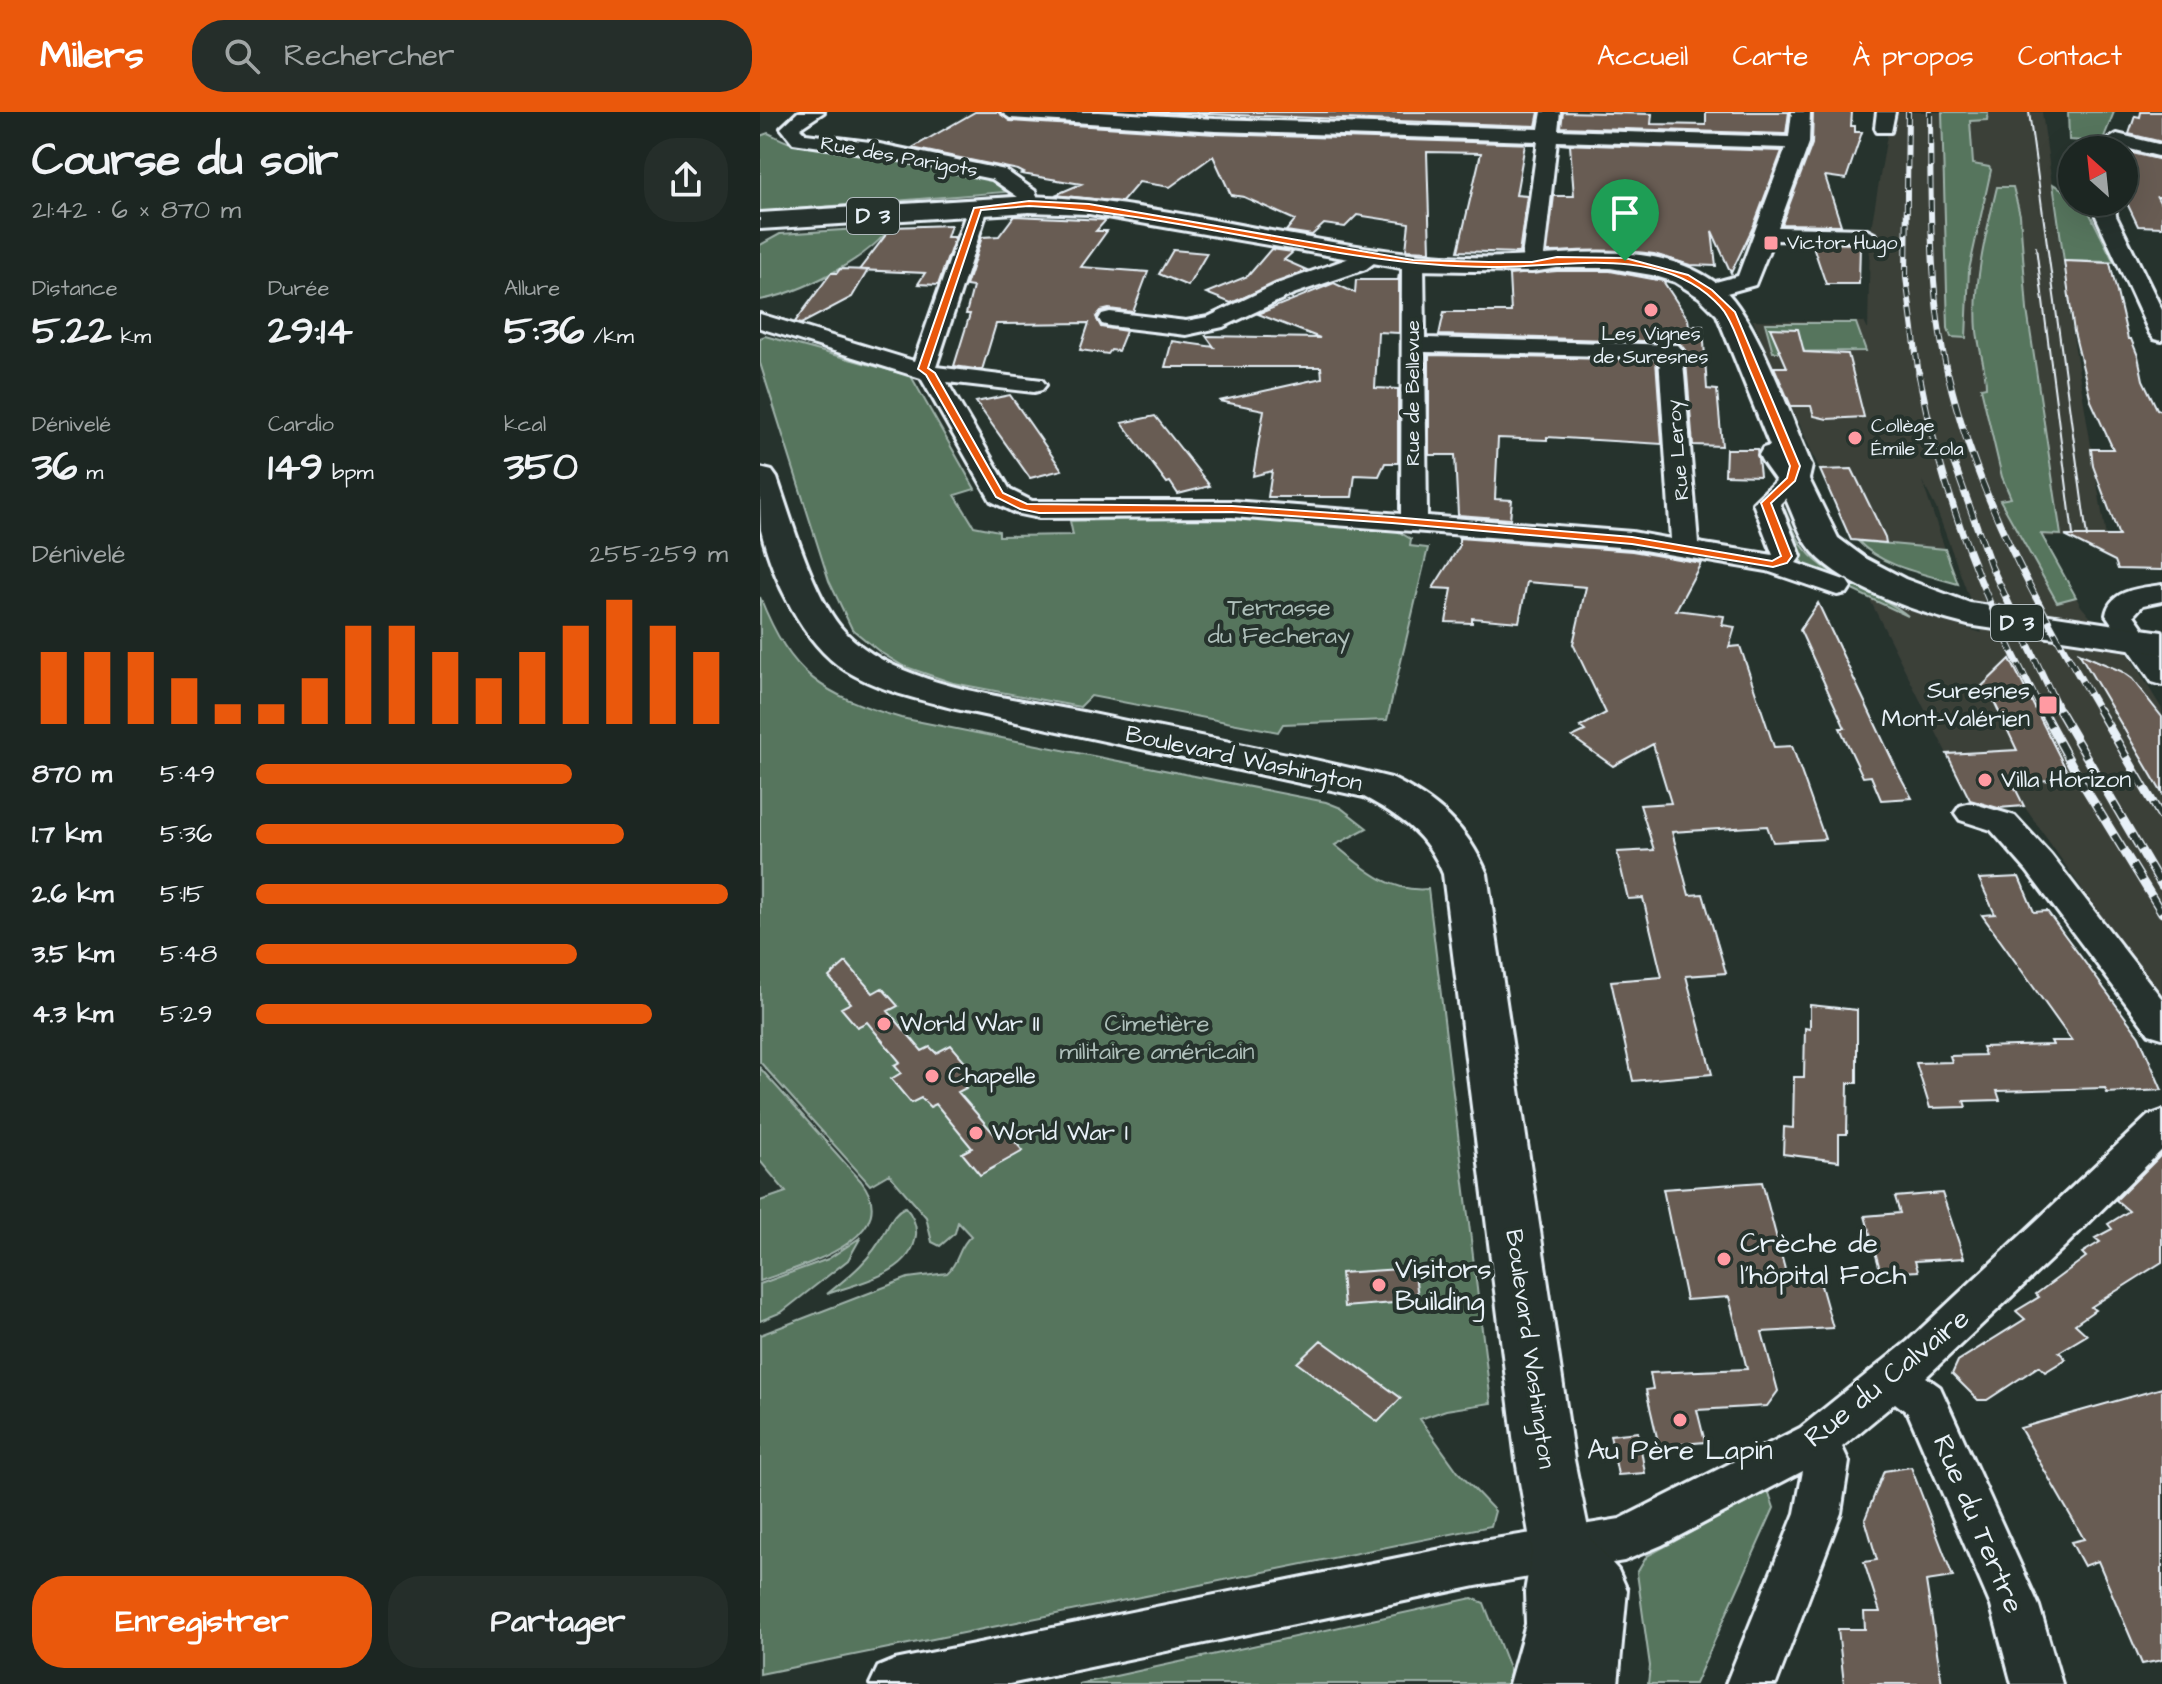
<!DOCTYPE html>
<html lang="fr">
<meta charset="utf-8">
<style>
body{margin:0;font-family:"Architects Daughter",sans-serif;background:#252e2a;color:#f1f3f6;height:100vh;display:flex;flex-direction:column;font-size:30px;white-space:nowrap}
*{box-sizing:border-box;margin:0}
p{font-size:26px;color:#a0a5a5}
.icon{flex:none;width:44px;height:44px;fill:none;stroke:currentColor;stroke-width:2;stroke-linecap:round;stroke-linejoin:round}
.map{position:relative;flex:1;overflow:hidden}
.drawer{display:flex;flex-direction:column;background:#1c2622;width:760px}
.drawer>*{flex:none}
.needle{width:52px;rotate:333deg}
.tools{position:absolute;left:1298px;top:24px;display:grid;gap:16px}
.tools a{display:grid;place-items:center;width:80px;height:80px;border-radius:50%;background:#1c2622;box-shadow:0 8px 32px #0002,0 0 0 2px #3a4340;font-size:40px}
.pin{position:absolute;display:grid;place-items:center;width:68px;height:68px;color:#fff;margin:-82px -34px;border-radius:50% 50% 50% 0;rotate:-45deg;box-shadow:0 0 8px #0007}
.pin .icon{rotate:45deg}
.round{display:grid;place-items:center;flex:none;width:84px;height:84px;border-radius:32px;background:#252e2a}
.head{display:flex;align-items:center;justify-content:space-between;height:136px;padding:0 32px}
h1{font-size:44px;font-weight:700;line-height:60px}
.metrics{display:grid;grid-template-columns:repeat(3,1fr);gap:12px;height:136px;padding:8px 32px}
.metrics div{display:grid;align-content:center}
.metrics b{font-size:40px;font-weight:700}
.metrics small{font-size:22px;font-weight:400}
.metrics p{font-size:22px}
.chart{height:224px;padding:16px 32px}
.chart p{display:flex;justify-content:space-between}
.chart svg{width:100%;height:144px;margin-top:8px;stroke:#ea580c;stroke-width:6}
.button{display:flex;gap:16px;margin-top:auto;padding:16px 32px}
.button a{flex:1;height:92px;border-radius:32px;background:#ea580c;color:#fff;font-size:32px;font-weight:700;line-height:92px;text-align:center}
.button a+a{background:#252e2a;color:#f1f3f6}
ul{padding:0 32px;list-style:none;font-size:26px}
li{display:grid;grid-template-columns:128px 96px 1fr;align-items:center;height:60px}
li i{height:20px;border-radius:10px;background:#ea580c}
header{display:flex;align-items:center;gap:48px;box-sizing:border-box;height:112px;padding:0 40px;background:#ea580c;color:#fff}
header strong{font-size:38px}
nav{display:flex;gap:44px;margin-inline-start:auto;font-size:28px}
.search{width:560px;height:72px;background:#252e2a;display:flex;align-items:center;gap:20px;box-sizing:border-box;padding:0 28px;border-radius:32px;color:#a0a5a5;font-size:30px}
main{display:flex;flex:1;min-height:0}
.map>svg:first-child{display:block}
.built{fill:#3a3f38}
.green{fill:#56745d;stroke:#9fb2aa;stroke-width:2}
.building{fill:#675c53;stroke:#e8f1f8;stroke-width:2}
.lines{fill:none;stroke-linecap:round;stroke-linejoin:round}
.street-casing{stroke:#e8f1f8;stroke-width:6}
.secondary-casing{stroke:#e8f1f8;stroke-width:6}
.primary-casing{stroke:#e8f1f8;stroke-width:6}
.street{fill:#26332d;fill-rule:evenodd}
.secondary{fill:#26332d;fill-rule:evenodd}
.primary{fill:#26332d;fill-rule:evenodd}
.tram{stroke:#e8f1f8;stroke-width:2}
.rail-far2-casing{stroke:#e8f1f8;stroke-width:6}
.rail-far1-casing{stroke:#e8f1f8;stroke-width:7}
.rail-casing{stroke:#e8f1f8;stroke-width:9}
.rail-far2{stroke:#26332d;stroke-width:4;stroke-dasharray:11;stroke-linecap:butt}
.rail-far1{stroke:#26332d;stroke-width:5;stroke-dasharray:14;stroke-linecap:butt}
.rail{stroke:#26332d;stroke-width:6;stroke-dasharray:18;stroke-linecap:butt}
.route{fill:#ea580c;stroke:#fff;stroke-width:2;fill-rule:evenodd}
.poi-dot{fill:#ff9aa2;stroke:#26332d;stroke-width:3}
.labels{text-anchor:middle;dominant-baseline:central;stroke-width:8;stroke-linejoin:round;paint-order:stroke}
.far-street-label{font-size:20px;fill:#e8f1f8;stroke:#26332d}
.far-poi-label{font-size:20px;fill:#e8f1f8;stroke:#26332d;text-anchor:start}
.shield{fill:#26332d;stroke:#aeb8bb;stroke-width:2}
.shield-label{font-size:22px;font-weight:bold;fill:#e8f1f8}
.park-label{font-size:24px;fill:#aebfba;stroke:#26332d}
.poi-label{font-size:24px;fill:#e8f1f8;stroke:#26332d;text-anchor:start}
.street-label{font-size:24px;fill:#e8f1f8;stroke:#26332d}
.near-poi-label{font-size:28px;fill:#e8f1f8;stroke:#26332d;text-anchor:start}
.near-street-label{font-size:28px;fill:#e8f1f8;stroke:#26332d}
</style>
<header>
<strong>Milers</strong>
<div class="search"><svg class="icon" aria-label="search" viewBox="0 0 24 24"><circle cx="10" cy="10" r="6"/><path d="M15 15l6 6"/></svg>Rechercher</div>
<nav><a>Accueil</a><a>Carte</a><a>À propos</a><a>Contact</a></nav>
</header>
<main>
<section class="drawer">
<div class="head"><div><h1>Course du soir</h1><p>21:42 · 6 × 870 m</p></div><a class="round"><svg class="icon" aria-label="share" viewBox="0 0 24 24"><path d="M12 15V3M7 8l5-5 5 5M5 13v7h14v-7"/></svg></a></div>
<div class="metrics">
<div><p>Distance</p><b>5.22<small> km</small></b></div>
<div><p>Durée</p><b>29:14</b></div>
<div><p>Allure</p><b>5:36<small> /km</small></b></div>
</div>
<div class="metrics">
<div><p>Dénivelé</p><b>36<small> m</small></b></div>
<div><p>Cardio</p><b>149<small> bpm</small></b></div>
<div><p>kcal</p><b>350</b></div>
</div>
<div class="chart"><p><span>Dénivelé</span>255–259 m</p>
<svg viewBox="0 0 160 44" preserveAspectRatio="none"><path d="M5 44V22M15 44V22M25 44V22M35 44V30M45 44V38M55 44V38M65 44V30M75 44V14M85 44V14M95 44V22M105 44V30M115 44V22M125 44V14M135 44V6M145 44V14M155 44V22"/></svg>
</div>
<ul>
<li><b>870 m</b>5:49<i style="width:67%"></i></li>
<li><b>1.7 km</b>5:36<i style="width:78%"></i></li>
<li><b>2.6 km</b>5:15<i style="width:100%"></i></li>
<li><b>3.5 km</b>5:48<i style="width:68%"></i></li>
<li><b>4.3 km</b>5:29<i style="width:84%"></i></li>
</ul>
<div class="button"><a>Enregistrer</a><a>Partager</a></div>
</section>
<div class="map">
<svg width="1402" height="1572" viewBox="0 0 1402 1572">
<rect width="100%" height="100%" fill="#26332d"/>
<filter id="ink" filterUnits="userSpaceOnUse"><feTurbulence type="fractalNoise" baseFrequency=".0125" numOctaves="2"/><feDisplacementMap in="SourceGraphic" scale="16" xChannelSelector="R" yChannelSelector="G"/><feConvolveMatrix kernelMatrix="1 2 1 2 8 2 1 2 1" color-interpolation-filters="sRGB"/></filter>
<g filter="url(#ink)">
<!-- built -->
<path class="built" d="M1131 0H1282L1313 224 1346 425H1283L1321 494 1349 527 1363 533 1402 597V891L1266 697 1237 640 1187 642 1109 486 1222 521 1176 396 1162 369 1185 437 1091 428 993 208 1104 210 1108 218 1110 122Z"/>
<!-- green -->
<path class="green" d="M1182 0H1228L1227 8 1210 9 1213 52 1229 55 1231 58 1209 158 1206 226 1191 225 1188 216Z
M1308 0H1354L1342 30 1309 28Z
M8 21C17 25 27 31 37 33 77 40 226 47 245 80L0 100V24Z
M1293 72 1312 83V90H1320L1327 96 1354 150 1304 149Z
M1237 75H1253L1260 103 1267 198 1301 423 1281 422 1316 485 1297 490 1240 388 1251 386 1242 365 1221 276 1226 275C1226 256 1219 238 1217 219 1213 171 1226 121 1237 75Z
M131 115C106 148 41 181 0 188V133L20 122Z
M1005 211H1096L1106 239 1013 240Z
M5 224 151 264 215 377 195 383 214 414 239 419V424L313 423 310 409 466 405 637 419 651 427 650 434 668 436 627 608 523 612 518 620 331 584 320 595 193 571 143 554 120 540 92 517 69 469 0 251V226Z
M1015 387H1020C1028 403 1033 423 1045 437 1070 469 1119 479 1148 504L1047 457 1031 435Z
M1098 429 1185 437 1198 472C1165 462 1122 455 1098 429Z
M0 485C31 563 62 583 141 606L566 690 581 696 607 716 575 733C603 756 630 781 668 777L731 1291 686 1298 660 1307 698 1360 735 1399 731 1414 0 1562V1223L148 1166 187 1161C200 1150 197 1136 211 1124L198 1110 195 1121 180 1134 172 1130 166 1105 129 1062 110 1073 0 950Z
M0 956 101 1069C146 1127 37 1155 0 1169V1089L26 1080 0 1049Z
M145 1095C152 1102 157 1113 156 1123 152 1162 98 1171 67 1182 91 1163 111 1147 125 1120 131 1109 134 1100 145 1095Z
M101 1125 88 1148 22 1200 0 1209V1172L68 1147Z
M1004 1381H1009L1014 1396 935 1572H888L890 1554 877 1461 887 1444Z
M712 1486 724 1491 752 1564 750 1572H319Z"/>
<!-- building -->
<path class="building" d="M215 0H238L250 9 455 22 775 32H765L756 83 767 84 759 141 698 139 721 41 667 40 670 139 646 138 649 111 597 103 585 115 564 112 552 123 526 119 535 108 484 85 471 83 453 44 410 75 379 70 362 90 295 83 321 72 262 62 264 61 258 58 152 36Z
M389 0H779L776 14Z
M803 0 892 2 891 12 946 13V0H1029L1026 22 801 15Z
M1053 0H1092L1091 14H1095V20H1102L1086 67 1065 64 1081 113 1022 112 1052 32Z
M1381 0H1402V30L1369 22 1375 4 1380 5Z
M800 32 1022 39 994 113 971 161 952 119 956 154 930 153 894 142 869 139 787 140 794 84H814L810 33Z
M1364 39 1402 48V85H1397L1402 94V115L1378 114 1364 85Z
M254 104 346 108 336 119H347L321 155 388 160 373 200 349 197 341 199 336 205 341 215 366 219 358 239 351 238 348 242 320 238 329 211 236 212 222 258 194 254 210 202H206L213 175 206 174 222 125 239 124Z
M191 113 187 125H195L178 173 158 172 165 161 99 158 132 115Z
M1052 131 1100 132 1099 172H1066Z
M511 137 533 140 524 148 547 158 471 191 446 181 488 164Z
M413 138 447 141 428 174 399 162Z
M1304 149 1350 151 1368 227H1371L1378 244 1383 268 1397 297 1402 299V458L1358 457 1355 449 1305 424H1359L1333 354 1331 337H1353L1331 289 1314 220Z
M80 157 108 158 92 185 41 212 35 210 71 161H77Z
M797 159H850L903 169 928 207 929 214H943L947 277 957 278 962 334 933 333 925 238 918 230 679 223 684 200H751L749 163Z
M639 162V221L618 220 615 276 638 277V351H625L619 364 595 363 592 385H508L512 359 493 364 504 298 459 289 562 266 561 255H405L412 229 454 235 446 224 560 226 498 202 574 171 595 181 596 168H638Z
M1010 216 1038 217 1044 240 1088 242 1104 305 1067 307 1054 304 1051 294H1031L1014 255H1027Z
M669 243 896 248 902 332 787 325V328L738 326 735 387 752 388 750 407 698 403 695 343H669Z
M250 283 302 358 270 366 216 290Z
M395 304 450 374 418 382 410 370 407 371 362 311Z
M966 337H997L1000 364 965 363Z
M1092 357 1125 425 1126 431 1091 428 1060 358Z
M699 426 872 439 941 451 916 498 964 504 962 513 975 515 969 535 980 534 1014 635 1032 634 1065 727 1013 730 1007 714 912 720 929 783 943 782 966 861 926 864 952 962 873 969 851 869 902 865 883 786 868 787 857 740 894 738 880 693 911 691 893 632 853 654 812 625 825 619 820 615 846 601 813 532 826 475 767 470 759 510 712 506V511L686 510 692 477 673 476 699 435Z
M1058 491 1138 660 1152 686 1121 688 1111 664 1103 665 1080 616H1085L1040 518Z
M1319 541 1361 559 1372 567 1402 605V681Z
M1250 547 1311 667 1252 670 1264 694 1238 696 1210 688 1187 642 1257 638 1232 585 1217 579Z
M1259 765 1274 800 1287 799 1379 924 1402 978 1347 981 1345 976 1237 979 1240 988 1204 989 1206 995 1170 996 1156 951 1192 950 1190 944 1225 943 1222 935 1293 933 1291 929H1312L1222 803 1235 802 1219 767Z
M86 850 113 881 122 876 138 894 128 899 162 939 170 935 176 941 191 933 214 960 200 969 206 976 198 980 235 1023 245 1018 263 1039 220 1063 202 1041 212 1036 176 992 170 995 161 986 151 991 131 967 141 961 134 953 140 950 107 910 97 915 81 896 91 891 69 865Z
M1050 893 1097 898V971H1088L1087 1022H1079V1049L1023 1042 1024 1015 1033 1016 1034 965H1044L1045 916 1050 917Z
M1402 1042V1150L1331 1195 1335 1198 1315 1212 1327 1223 1299 1240 1306 1247 1285 1260 1279 1254 1227 1288H1218L1192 1262 1198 1249 1265 1207 1256 1199 1279 1185 1276 1182 1326 1145 1322 1141 1340 1130 1335 1126 1352 1117 1348 1112 1369 1099 1356 1088Z
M1002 1070 1027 1165 1058 1163 1073 1216 1002 1220 1018 1279 1007 1294 937 1298 945 1330 899 1334 886 1278 893 1277 890 1261 987 1257 969 1185 926 1188 903 1077Z
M1182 1081 1204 1146 1155 1149 1158 1159 1121 1161 1105 1104 1140 1101 1135 1085Z
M654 1156 658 1184 633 1186V1191L584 1195 581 1161Z
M561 1228 641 1286 618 1310 537 1251Z
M1402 1276V1548L1382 1552 1338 1449 1324 1454 1311 1430 1324 1427 1260 1316Z
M878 1320 885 1361 858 1363 850 1323Z
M1151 1355 1193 1465 1166 1469 1182 1572H1084L1078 1517H1105L1104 1500H1120L1104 1450 1117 1448 1105 1407 1124 1359Z"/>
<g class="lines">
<defs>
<path id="street" d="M38 0H64L40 16 46 22 110 30 245 58 275 79 279 92 269 98 262 96 258 85 232 67 110 42 33 31 21 16Z
M241 0H339L455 7 779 17 782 0H800L798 18 1029 25 1032 0H1050L1049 31 1018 115 1105 117 1116 123 1105 129 1013 128 995 173 949 186 941 184 938 179 941 174 978 164 1026 36 797 29 783 152 772 158 761 152 778 29 455 19 250 6Z
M1117 0H1135L1131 20H1117L1115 16Z
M1357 22 1402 33V45L1350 32 1347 28Z
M218 90 228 96 176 255 282 268 286 273 282 278 274 280 187 270 250 378 272 389H472L641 402 642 150 653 144 664 150 665 226 918 233 922 238 938 431 1013 443 993 391 1023 362H1041L1045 367 1020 392 1041 444 1036 451 1087 469 1091 475 1087 481 1077 483 1007 459 872 436 472 405 279 406 255 401 231 389 161 266 0 216V202L154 249 208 96ZM665 240 899 245 911 427 872 420 667 404Z
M1335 90H1355L1356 104 1402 198V229L1394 227 1390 222 1336 104Z
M612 138 623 144 606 157 533 182 463 215 426 223 350 214 342 212 339 207 342 202 350 200 426 209 448 205 517 172Z
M1402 473V489L1383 493 1374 503 1402 543V573L1392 570 1346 503C1350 477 1381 476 1402 473Z
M1211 691 1255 704 1291 743 1402 887V926L1389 922 1267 759 1231 718 1200 708 1195 701 1200 694Z
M1402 999V1038L1304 1135 1166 1265 1180 1275 1279 1494 1302 1572H1252L1231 1494 1148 1301 1135 1291 1082 1335 1089 1350 1081 1401 1016 1572H966L1035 1401 1043 1359 902 1433 864 1449 716 1474 249 1572H110L118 1555 135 1548 716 1430 860 1407 1040 1316 1148 1229 1388 1004Z"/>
<path id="secondary" d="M0 356 12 359 17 366C32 409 54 488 85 520 139 576 250 585 323 600 425 622 529 640 631 666 676 688 707 714 727 762L814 1348 830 1426 858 1458 867 1478 858 1572H749L766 1512 765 1480 772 1438 756 1348 683 762C668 723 640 704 604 685L196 597C158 587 119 579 85 558 43 532 12 465 1 418 0 399 0 375 0 356Z"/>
<path id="primary" d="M269 84C438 90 602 156 772 144 833 139 907 133 959 173 996 202 1031 307 1052 354L1049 367 1078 426 1105 446 1145 467 1210 491 1402 520V542L1208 513C1161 501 1085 477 1053 440 1036 420 1032 395 1019 374 1013 363 1004 354 999 343L1003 336 1010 334 957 203 939 185 915 170 892 163 850 156H797L772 160 653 158 329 102 269 100 0 117V101Z"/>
</defs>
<!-- street casing -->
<use href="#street" class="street-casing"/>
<!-- secondary casing -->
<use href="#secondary" class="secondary-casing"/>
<!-- primary casing -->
<use href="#primary" class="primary-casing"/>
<!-- street -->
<use href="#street" class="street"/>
<!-- secondary -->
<use href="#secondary" class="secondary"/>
<!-- primary -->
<use href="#primary" class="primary"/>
<!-- tram -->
<path class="tram" d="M1269 0 1327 425
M1276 135 1313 423"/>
<defs>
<path id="rail-far2" d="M1148 0 1146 165 1159 264
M1170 0C1171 89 1168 177 1188 264"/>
<path id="rail-far1" d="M1159 262C1181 380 1226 495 1283 600
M1188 262C1216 383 1278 494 1340 600
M1190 340 1231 454 1300 600"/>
<path id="rail" d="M1282 598 1319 666 1402 801
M1299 598 1402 774
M1339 598 1402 706"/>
</defs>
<!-- rail-far2 casing -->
<use href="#rail-far2" class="rail-far2-casing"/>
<!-- rail-far1 casing -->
<use href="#rail-far1" class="rail-far1-casing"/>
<!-- rail casing -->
<use href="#rail" class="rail-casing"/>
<!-- rail-far2 -->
<use href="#rail-far2" class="rail-far2"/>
<!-- rail-far1 -->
<use href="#rail-far1" class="rail-far1"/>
<!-- rail -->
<use href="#rail" class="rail"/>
</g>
</g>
<!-- route -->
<path class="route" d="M269 89 329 92 653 148 729 150H772L797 145 865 146 928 163 952 178 975 200 1040 354 1035 369 1011 391 1032 444 1027 451 1013 455 872 432 632 411 472 400 279 401 260 397 236 385 166 263 158 257 214 96ZM269 94C424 101 574 154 730 155 798 156 888 134 947 182 953 187 963 196 967 204 976 219 981 237 988 254 1002 287 1016 321 1030 354L1027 366 1001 391 1021 444 1012 449 872 425 632 405 472 394 267 392 243 381 175 261 168 256 221 98Z"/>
<!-- markers -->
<g class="poi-dot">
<rect x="1003" y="123" width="16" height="16" rx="4"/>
<circle cx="891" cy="198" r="8"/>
<circle cx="1095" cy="326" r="8"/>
<rect x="1278" y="583" width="20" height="20" rx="4"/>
<circle cx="1225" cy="668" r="8"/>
<circle cx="124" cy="912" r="8"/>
<circle cx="172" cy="964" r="8"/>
<circle cx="216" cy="1021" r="8"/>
<circle cx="964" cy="1147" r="8"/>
<circle cx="619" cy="1173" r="8"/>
<circle cx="920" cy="1308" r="8"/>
</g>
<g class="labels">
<!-- far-street labels -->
<g class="far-street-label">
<text transform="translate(139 45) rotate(10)">Rue des Parigots</text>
<text transform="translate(653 281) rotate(-90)">Rue de Bellevue</text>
<text transform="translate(918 338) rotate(-95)">Rue Leroy</text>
</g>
<!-- far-poi labels -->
<g class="far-poi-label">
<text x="1027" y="131">Victor Hugo</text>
<text x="891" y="222" text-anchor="middle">Les Vignes<tspan x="891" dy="23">de Suresnes</tspan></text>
<text x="1111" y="314">Collège<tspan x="1111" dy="23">Émile Zola</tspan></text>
</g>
<!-- shield labels -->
<g class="shield">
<rect x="87" y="86" width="52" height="36" rx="6"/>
<rect x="1231" y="493" width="52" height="36" rx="6"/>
</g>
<g class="shield-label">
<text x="113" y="104">D 3</text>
<text x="1257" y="511">D 3</text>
</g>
<!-- park labels -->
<g class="park-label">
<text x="519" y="496">Terrasse<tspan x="519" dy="28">du Fecheray</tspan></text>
<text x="397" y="912">Cimetière<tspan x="397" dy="28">militaire américain</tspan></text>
</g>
<!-- poi labels -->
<g class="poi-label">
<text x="1270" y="579" text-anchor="end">Suresnes<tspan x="1270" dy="28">Mont-Valérien</tspan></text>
<text x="1241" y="668">Villa Horizon</text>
<text x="140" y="912">World War II</text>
<text x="188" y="964">Chapelle</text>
<text x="232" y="1021">World War I</text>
</g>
<!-- street labels -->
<g class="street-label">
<text transform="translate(484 647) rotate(12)">Boulevard Washington</text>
<text transform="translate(770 1237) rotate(82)">Boulevard Washington</text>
</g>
<!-- near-poi labels -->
<g class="near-poi-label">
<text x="980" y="1131">Crèche de<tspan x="980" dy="32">l'hôpital Foch</tspan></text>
<text x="635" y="1157">Visitors<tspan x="635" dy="32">Building</tspan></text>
<text x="920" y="1338" text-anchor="middle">Au Père Lapin</text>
</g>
<!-- near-street labels -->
<g class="near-street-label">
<text transform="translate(1127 1266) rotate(-39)">Rue du Calvaire</text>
<text transform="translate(1218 1412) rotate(67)">Rue du Tertre</text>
</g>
</g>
</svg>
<div class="tools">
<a><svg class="needle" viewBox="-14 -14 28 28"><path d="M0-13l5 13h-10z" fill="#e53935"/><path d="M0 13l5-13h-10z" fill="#a0a5a5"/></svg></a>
</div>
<div class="pin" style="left:865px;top:149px;background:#1e9e55"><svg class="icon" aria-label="arrive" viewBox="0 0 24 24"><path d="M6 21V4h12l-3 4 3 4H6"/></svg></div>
</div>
</main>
